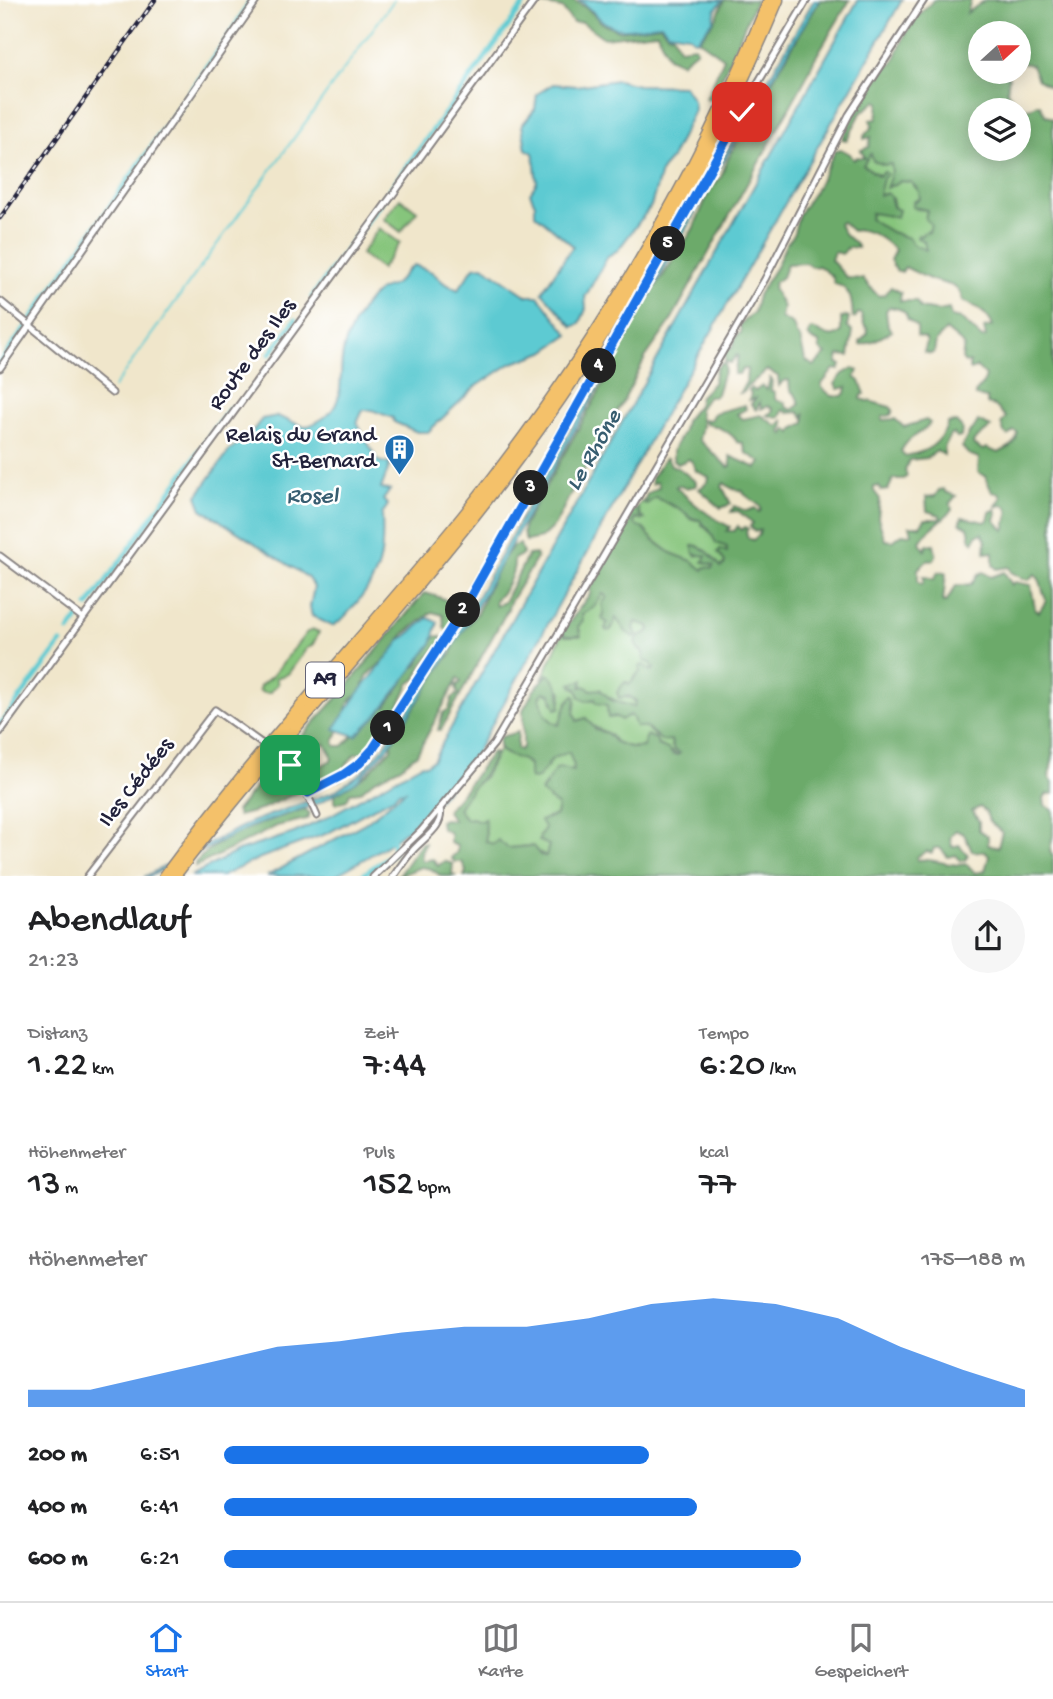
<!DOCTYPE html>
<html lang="de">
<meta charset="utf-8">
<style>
body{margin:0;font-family:"Gochi Hand",sans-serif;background:#f6f6f6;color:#202124;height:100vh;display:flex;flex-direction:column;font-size:26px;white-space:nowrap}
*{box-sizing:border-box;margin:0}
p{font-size:23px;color:#757577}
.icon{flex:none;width:38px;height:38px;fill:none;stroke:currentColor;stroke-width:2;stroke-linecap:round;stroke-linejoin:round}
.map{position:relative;height:876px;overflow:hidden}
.details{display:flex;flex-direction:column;background:#fff;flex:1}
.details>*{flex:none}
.needle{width:46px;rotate:69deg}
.fabs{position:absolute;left:968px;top:21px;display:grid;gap:14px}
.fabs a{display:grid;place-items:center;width:63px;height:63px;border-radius:50%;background:#fff;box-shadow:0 4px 18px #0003;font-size:35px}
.pin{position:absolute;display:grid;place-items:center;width:60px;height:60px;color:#fff;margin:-30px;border-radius:14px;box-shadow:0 4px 10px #0006}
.km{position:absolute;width:35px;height:35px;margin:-18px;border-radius:50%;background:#222;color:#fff;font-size:19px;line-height:35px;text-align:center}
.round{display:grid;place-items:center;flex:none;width:74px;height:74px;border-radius:37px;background:#f6f6f6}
.overview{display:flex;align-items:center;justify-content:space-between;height:119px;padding:0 28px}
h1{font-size:38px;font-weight:600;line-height:52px}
.figures{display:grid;grid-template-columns:repeat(3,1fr);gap:10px;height:119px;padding:7px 28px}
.figures div{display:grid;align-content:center}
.figures b{font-size:35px;font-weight:600}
.figures small{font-size:19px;font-weight:400}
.figures p{font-size:19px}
.chart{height:196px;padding:14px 28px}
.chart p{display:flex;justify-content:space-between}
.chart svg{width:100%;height:126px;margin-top:7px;fill:#1a73e8;opacity:.7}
ul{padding:0 28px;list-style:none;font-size:23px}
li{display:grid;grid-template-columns:112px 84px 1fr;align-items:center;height:52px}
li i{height:18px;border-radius:9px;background:#1a73e8}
.tab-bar{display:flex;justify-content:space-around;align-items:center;height:98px;border-top:2px solid #e0e0e0;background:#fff;font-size:19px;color:#757577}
.tab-bar a{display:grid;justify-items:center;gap:4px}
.tab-bar .on{color:#1a73e8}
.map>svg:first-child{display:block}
.green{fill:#86c57b;stroke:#54745b;stroke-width:2}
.forest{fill:#6caa6b;stroke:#476653;stroke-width:2;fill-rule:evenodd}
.water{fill:#5dcad2;stroke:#407686;stroke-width:2}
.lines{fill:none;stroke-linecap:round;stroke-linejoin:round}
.stream{stroke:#5dcad2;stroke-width:2}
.canal{stroke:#5dcad2;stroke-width:5}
.street-casing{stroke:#898483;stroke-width:9}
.highway-casing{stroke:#898483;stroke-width:13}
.street{stroke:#fff;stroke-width:5}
.highway{stroke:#f4c16a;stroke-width:10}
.rail-casing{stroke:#22223b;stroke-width:4.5}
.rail{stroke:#fff;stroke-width:2;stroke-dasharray:5;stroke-linecap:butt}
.route-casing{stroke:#fff;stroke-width:14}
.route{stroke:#1a73e8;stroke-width:9}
.labels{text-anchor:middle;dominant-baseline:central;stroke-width:5;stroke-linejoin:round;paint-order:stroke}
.shield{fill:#fff;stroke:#646476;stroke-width:2}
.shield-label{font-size:21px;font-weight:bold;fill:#22223b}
.street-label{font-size:23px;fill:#22223b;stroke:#fff}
.poi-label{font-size:23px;fill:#22223b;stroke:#fff;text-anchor:end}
.water-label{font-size:24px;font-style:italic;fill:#375d70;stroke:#fff}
</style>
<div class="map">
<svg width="1053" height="877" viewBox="0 0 1053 877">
<rect width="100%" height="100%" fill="#fff"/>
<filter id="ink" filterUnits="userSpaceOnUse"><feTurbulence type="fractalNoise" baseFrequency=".0143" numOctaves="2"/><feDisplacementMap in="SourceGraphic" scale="14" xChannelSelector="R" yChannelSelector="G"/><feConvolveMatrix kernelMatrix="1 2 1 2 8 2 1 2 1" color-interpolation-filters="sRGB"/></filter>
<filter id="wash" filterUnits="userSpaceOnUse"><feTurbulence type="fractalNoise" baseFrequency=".00686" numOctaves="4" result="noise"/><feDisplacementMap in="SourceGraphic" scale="28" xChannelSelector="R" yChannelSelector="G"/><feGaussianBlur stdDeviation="1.57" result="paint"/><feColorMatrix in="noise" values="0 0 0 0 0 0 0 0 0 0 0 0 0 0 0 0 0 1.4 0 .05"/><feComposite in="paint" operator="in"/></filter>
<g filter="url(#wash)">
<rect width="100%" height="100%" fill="#f0e6cb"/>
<!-- green -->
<path class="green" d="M871 154 875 162 891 164 892 171 889 187 900 181 911 182 922 195 920 199 916 200V209L927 210 925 219 931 224V230L926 232 924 241 927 250 923 251 910 243 908 238 891 232 870 220 871 212 896 217 892 198 879 195 881 176 863 165 868 155Z
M400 198 417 211 401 232 384 219Z
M379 228 400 243 381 269 361 254Z
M656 496C668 507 680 506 692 520H701L702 525 727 547V552H718L725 562 721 567 710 554 698 546 696 556 704 554 707 557 704 561 714 565 713 569H700L697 565 671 553 636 526 634 524 635 518 642 520 638 509H635L644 499V503Z
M603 594 607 597 604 613 613 626 616 618 634 628 636 622 649 626 650 630 647 633 639 636 644 658 653 665 652 671 647 669 637 674 630 684 627 682 619 697 631 698 636 703 634 707C613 703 601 688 581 688V685L573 687 577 689 580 697 586 701 595 699 607 705 608 718 632 716 655 736 671 740 672 747 681 752 678 755 645 739 643 747C634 747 625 748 616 742 613 740 612 736 609 734 599 728 593 729 586 718L577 721 574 713 576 699 574 696 567 703 559 725C545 720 543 710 540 697L544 691 551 694 553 703 561 702 562 692 548 674 543 677 562 634 565 636H577L581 632 578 627 582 615 594 607Z
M314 630 319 632 312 646 307 648 288 674 276 678 278 684 269 693H263L259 690 260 686 272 676 307 632Z
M499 749C508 759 525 755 530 769L546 768 553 758 569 751 574 766 573 771C557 769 547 778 541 792L558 806 556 815 551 817 540 836 549 845 546 856 526 846 508 848 498 840 494 844 486 842 485 819 481 821 466 819 457 808 469 791 485 776Z"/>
<!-- forest -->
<path class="forest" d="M545 0H573L588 9 602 23 620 31 660 25 667 33 673 35 679 48 695 46 697 50 681 63 668 57 657 32 604 38 582 22 573 23 562 8 541 4Z
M724 0H756L712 100 706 99 724 58 699 40 717 17Z
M820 0H850L814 60 806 78 669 324 645 358 622 404 611 421 603 429 601 441 573 489 555 525 541 538 526 541 523 533 524 525 608 376 638 315 693 229 710 190 721 177 727 161 752 115Z
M933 0H971L967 13 985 0H1053V88L1038 80 1032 65 1022 63 1019 60 1018 33H980V72H1003L1009 77 1007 91 1017 104 1029 109 1037 104 1040 105 1045 115 1053 119V756L1049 777 1053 783V794H1047L1044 798 1045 805 1053 810V835L1050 851 1053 857V876H464L466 871 462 862H455L451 858 457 852V846L450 843V833L441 828 440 821 444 819 453 820 447 811 449 807C466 790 478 770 492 752H495C486 780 470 785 458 809L466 819 472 818 481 821 485 818 486 842 494 844 498 840 508 848 533 846 540 855 546 856 549 845 539 841 540 836 545 828 540 821 556 815 558 806 541 792 556 769 561 767 573 771 574 766 569 752 553 758 538 778 532 779 529 777V764C517 754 493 758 500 737L518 732 517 748 520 750 523 747V710L534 690 548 674C560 683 562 694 560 708L556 709 551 694 544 692 540 697C543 710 545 720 559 725L567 703 574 695 576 699 574 713 577 721 586 718 596 730 607 733 615 742 626 746 633 748 643 747 647 735 656 739 658 745 668 749 673 755H678L680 753 674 750 671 740 662 741 646 727H636L632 716 629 715 621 720 615 716 608 718 607 705 596 703 595 699 586 701 580 697 577 689 571 684 583 680 581 687 585 686 591 690 600 689 611 700 634 707 636 701 629 696 619 698 617 692 625 682 630 684 640 671 639 667 643 665 652 671 654 668 651 663 644 661 643 651 639 650 635 643 639 636 647 633 650 630 649 626 636 622 634 628 637 635 634 637 626 632 616 618 611 630 607 631 605 629 607 623 602 618 604 613 602 604 607 597 603 594 594 607 582 615 583 620 578 627 581 636H565L563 631 590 594V588L601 574 615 542 628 527 631 512 638 508 639 515 644 519 635 518 634 524 643 528 653 540 671 553 692 561 703 570 705 567 713 568 714 565 703 562 706 556 694 554 692 546 695 545 707 551 721 567 724 565 725 562 718 552 720 549 727 552V547L716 543 710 531 700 520 690 518C682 506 667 505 656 497L647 504 644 503 647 494 659 487 657 482 652 484 651 478 665 458H667L671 465 680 469 696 482V486L686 488 678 485 676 487C695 505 707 515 730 527L727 531H734L738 526 741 530 745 527 748 529 746 531 748 538 753 540 759 535 760 530 755 532 750 526 753 523 738 511 731 512 734 506 747 511 755 508 759 512 761 510 760 506 744 494 743 491 731 488 724 483 722 486 731 504 721 508 699 489 708 482 709 477 696 471 693 463 689 459 678 464 673 460V450L683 431 685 421 698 405 700 396 713 383 716 369 721 363 725 364V368L717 394 714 397 708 396 699 409 702 425 699 440 728 467 731 466 730 456 757 468 761 462 746 453 743 443 737 442C732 432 715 425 705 424L704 420H710L714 413 745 405 746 409 737 414 743 419 761 415 777 426 783 420 784 425 781 432 784 434 787 429 792 433 793 429 805 423V413L803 417 799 412 789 413 783 410 780 417 777 418 767 415 773 411 772 408 767 406 761 409 760 402 756 410 751 404 756 398 749 400 751 394 749 390 751 388 755 391 762 386 767 390 770 378 772 380 771 391 775 392V399L785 403 786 407 792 410 800 404 795 394 790 391 789 380 783 381 779 386 778 376 767 370 747 387 744 392 740 393 746 382 747 369H743L739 374H734L738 356 737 355 730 363 725 362V351L732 348 737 335 741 333 740 325 754 312 758 295 776 267 786 244 793 236 799 214 815 191 835 151 841 149 850 154 854 160 857 157 865 158 861 150 869 147 871 137 864 139V136L873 126 870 120 877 119 879 102 876 101 861 113 847 140 842 139C849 123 878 68 893 63 900 48 905 30 917 17 922 11 928 7 933 0ZM980 110H1018V149H980ZM871 154 873 161 885 165 891 164 892 171 886 188 900 181 911 182 919 191 920 199 913 202V207L927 210 925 219 931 224 929 232 923 233 921 236 918 235 917 238 924 241 926 250 913 245 909 238 891 232 870 219 871 213 897 217 899 210 893 207 890 195 887 193 879 195 883 179 887 174 884 171 879 176 863 165ZM842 222 852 231C868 227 885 240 895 250L890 260 897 272H902L905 267C914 271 923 277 932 280 945 285 961 283 962 301 975 306 987 312 993 326L984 328 986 337 982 338 961 319 951 317 949 309 939 311 920 308 916 301H900L901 293 891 287 884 295 878 296 863 279 847 278 831 260 834 252 842 254 848 248H858C854 238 844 240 839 223ZM806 263 812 267 819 266 832 276 835 284C852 288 852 303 853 318H855L858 313 861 314 864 325 867 328 868 333 860 342V345C872 344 883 336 892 331L888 326 886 311 889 307C899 309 905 308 908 320L917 327V336L925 338 927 342 924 352 931 354 934 352 936 341 946 330 964 345 962 359 965 363 970 362 969 367 971 370 977 367 986 376 984 382 975 393 976 396 987 398V404L995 406 1006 417 1001 424 1004 433 1008 436 1014 431 1017 433C1018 444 1007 449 998 453L987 448 983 450 973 444 974 441 991 427 978 421 974 428 970 431 962 447 968 454 979 458 978 472 985 476 992 492 999 493 1001 498 996 506 1005 505C1013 514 1004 518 1006 528L1004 530 995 520 997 514 996 509 990 512 988 520 985 522 962 517 960 523 968 527 971 540 973 542 977 535 982 533 986 540 985 553 993 552V565L997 569 1009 567 1011 572C1016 575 1023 579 1029 580L1035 574 1040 581 1046 601 1039 612 1035 609 1031 585 1015 582 1012 585 1004 572 991 577 983 572 978 574 972 584 956 586 946 602H943L946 573 938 572 934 579 923 576 924 580 922 584 918 582V569L927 561 934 560 936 555 934 544 927 545 925 550 920 542C928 527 942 523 952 509L950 503 956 496 945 492 944 489 939 490 935 496 926 497 927 511 940 515V519H925L920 526H910L912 533 909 535 902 534 893 541 885 540 878 518 880 499 874 491V487L879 486 881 491 888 490 893 479H904L907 476 905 470 909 460 927 458 937 451 944 455V448L950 435 954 434 957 438 961 437 962 428 956 422 948 423C940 445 927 452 905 456L901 451C909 435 923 434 930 423L926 420 904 427 895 419 882 420V417L891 415 893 410 890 407 861 399 862 395 865 394 860 381 855 377 858 371 853 368 843 374 835 384 838 389 847 387 846 393 842 396H832L822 388V384L834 369 839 370 841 365 837 363 839 355 849 356 853 331 847 327 849 317 846 316 841 318V332C830 343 822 330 811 329L808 335 811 339 819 343 820 350 826 354 814 366 805 360 800 338 796 334 793 325 781 318 783 307 773 288 774 283 782 277 787 264ZM980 807 986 812 989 821 1002 832 998 847 988 845V836L979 830V821L972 811ZM955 830 964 834 972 851 985 852 989 856 985 871 975 873 967 864C949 868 933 857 917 860V857L927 851 932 853 934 848H940L948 857 956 855 961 861 966 860 968 855 959 845 952 847 950 838Z
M520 544 523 554 514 559C515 573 506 591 495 600L496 606 504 602 528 555 536 554 537 558 510 602 508 609 441 730H438L443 713 449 709 452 698 458 694 456 686 461 682 458 678 417 754 401 767 373 781 360 792 350 793 347 800 337 803 334 802V795L367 774 391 749 393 740 446 659 452 654C453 639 469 625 477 613 483 602 487 589 493 578 498 567 506 555 513 546Z
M424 593C438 596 461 603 461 619L455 627 448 631 444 627 443 615 432 612 404 634 393 652 367 676 360 696 354 697 349 702 334 742 336 746H343L375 713 386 706 401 685 408 670 417 666 432 637 441 636 442 641 423 664 416 679 409 684 386 736 366 753 355 754 342 770 341 779 338 780 321 781 316 776 318 768 331 760 332 756 325 744C309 744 300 756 287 766L298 783 299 792 257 811 238 816 236 811 264 777 339 696Z
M304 809 310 813 307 819 277 826 195 867V863C220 835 269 820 304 809Z
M421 843H425L421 853 422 861 433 859 438 866 444 861 453 864 452 874 456 876H441L431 869 421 867 398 876Z"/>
<!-- water -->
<path class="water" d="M578 0H723L716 9 713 21 698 39 694 40 688 35 668 32 661 24C639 27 619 36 600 19 593 12 588 5 578 0Z
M814 0H819L730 150 465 628 388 748 357 781 319 803 250 827 151 876 144 877 251 822 333 792 361 773 385 746 459 630 716 169Z
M858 0H902L666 411 475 755 426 815 386 846 335 876H267L365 823 405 791 398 792 394 797 328 833 260 858 222 876H191L238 851 294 833 320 821 422 764 426 765 433 760Z
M617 80 638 85 684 86 693 100 694 110 671 159 662 169 651 206 618 250 608 256 585 297 586 309 580 323 573 327 542 292 573 246 535 214V204L530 193 537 182C535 172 536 163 533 153L526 149 522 125 535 109 537 94 553 84 576 86Z
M414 265 432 272 444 283 458 290 474 267 483 266 527 296H538L569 335 544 352 510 364 474 388 428 432H417L394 422 393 418 372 410H363L357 423 378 461 390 464 381 489 390 490 383 500 388 505 382 514C384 556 382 575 353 607 347 615 341 622 332 626L312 616 310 607 314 587 307 577 202 509 197 496 229 451 250 434 262 419 277 416 305 427C357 409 332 376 347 338 353 323 366 299 380 290 385 287 391 287 395 284 402 279 403 272 414 265Z
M428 618 438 622 432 643 379 713 356 736 334 729 358 694 401 640Z"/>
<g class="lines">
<!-- stream -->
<path class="stream" d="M113 388 394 0"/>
<!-- canal -->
<path class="canal" d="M312 297 527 0
M29 322 228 37 251 0
M270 354 295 320
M0 363 27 325
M190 464 230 408
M88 606 189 466
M69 631 79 617
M0 725 61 643
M360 877 393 853 394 847 391 834"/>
</g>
</g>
<g filter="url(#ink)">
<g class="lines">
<defs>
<path id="street" d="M0 301 112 393
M0 368 257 0
M0 556 83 618
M0 732 535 0
M280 757 300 778 317 816
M308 793C333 783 355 769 373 749L474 593 749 98 807 0
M87 877 215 710 261 743
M373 877 421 831 494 744 765 279 849 115 924 0
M393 877C401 866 408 854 418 845 428 835 444 825 440 808"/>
<path id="highway" d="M164 877C255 751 365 637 463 516 588 360 693 186 769 0
M174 877C275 744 391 624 493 492 609 340 705 176 778 0"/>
</defs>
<!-- street casing -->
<use href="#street" class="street-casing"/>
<!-- highway casing -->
<use href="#highway" class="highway-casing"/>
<!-- street -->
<use href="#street" class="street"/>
<!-- highway -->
<use href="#highway" class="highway"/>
<defs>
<path id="rail" d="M0 218 155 0"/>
</defs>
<!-- rail casing -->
<use href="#rail" class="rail-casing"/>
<!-- rail -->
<use href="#rail" class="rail"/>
</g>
</g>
<g class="lines" filter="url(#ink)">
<defs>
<path id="route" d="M290 765 300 778 308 793 343 775 360 763 373 749 463 610 742 112"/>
</defs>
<!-- route casing -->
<use href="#route" class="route-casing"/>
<!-- route -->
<use href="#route" class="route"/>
</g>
<!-- icons -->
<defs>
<symbol id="building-pin" viewBox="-11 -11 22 30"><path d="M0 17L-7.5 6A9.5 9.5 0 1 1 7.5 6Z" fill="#1f6fb2" stroke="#fff"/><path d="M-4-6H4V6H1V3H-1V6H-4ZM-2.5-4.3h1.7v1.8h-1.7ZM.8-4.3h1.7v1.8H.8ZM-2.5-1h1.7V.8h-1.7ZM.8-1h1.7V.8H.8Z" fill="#fff"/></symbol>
</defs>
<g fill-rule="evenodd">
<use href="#building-pin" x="382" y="432" width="35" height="47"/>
</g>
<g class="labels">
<!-- shield labels -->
<rect class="shield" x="306" y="662.5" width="38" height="35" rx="5"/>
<g class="shield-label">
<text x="325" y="680">A9</text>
</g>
<!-- street labels -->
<g class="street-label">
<text transform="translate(253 355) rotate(-54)">Route des Iles</text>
<text transform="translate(137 783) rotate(-52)">Iles Cédées</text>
</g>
<!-- poi labels -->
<g class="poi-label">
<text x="376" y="436">Relais du Grand<tspan x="376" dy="26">St-Bernard</tspan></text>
</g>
<!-- water labels -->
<g class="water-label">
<text transform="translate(595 451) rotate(-60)">Le Rhône</text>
<text x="312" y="497">Rosel</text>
</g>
</g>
</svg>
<div class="fabs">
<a><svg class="needle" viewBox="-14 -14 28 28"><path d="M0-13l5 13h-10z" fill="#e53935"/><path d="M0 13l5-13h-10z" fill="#757577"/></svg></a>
<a><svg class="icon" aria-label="layers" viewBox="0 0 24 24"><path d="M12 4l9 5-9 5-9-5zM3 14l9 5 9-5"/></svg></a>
</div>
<div class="pin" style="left:290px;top:765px;background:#1e9e55"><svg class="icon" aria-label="arrive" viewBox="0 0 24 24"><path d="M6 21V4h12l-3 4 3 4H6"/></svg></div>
<div class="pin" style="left:742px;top:112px;background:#d93025"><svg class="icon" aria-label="check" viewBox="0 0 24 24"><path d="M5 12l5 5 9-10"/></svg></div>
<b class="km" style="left:388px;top:728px">1</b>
<b class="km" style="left:463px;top:610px">2</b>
<b class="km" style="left:531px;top:488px">3</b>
<b class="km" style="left:599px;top:366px">4</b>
<b class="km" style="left:668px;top:244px">5</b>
</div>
<section class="details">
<div class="overview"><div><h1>Abendlauf</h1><p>21:23</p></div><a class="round"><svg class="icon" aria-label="share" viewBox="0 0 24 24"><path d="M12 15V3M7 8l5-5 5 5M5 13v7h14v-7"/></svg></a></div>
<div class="figures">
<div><p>Distanz</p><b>1.22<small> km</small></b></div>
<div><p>Zeit</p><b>7:44</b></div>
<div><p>Tempo</p><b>6:20<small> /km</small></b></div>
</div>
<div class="figures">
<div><p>Höhenmeter</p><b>13<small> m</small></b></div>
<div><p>Puls</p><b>152<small> bpm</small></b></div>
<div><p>kcal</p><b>77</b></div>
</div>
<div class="chart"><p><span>Höhenmeter</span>175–188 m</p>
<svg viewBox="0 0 160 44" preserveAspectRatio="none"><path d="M0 44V38L10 38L20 33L30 28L40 23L50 21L60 18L70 16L80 16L90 13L100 8L110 6L120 8L130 13L140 23L150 31L160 38V44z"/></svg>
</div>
<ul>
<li><b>200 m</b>6:51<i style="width:53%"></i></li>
<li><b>400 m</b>6:41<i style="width:59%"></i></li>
<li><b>600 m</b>6:21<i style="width:72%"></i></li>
</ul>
</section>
<nav class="tab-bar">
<a class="on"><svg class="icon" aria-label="home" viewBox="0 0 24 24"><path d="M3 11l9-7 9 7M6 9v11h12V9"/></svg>Start</a>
<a><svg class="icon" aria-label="map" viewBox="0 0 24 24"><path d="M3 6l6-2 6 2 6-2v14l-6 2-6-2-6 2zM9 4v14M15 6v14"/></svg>Karte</a>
<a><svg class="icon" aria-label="saved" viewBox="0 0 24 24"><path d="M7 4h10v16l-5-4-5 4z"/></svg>Gespeichert</a>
</nav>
